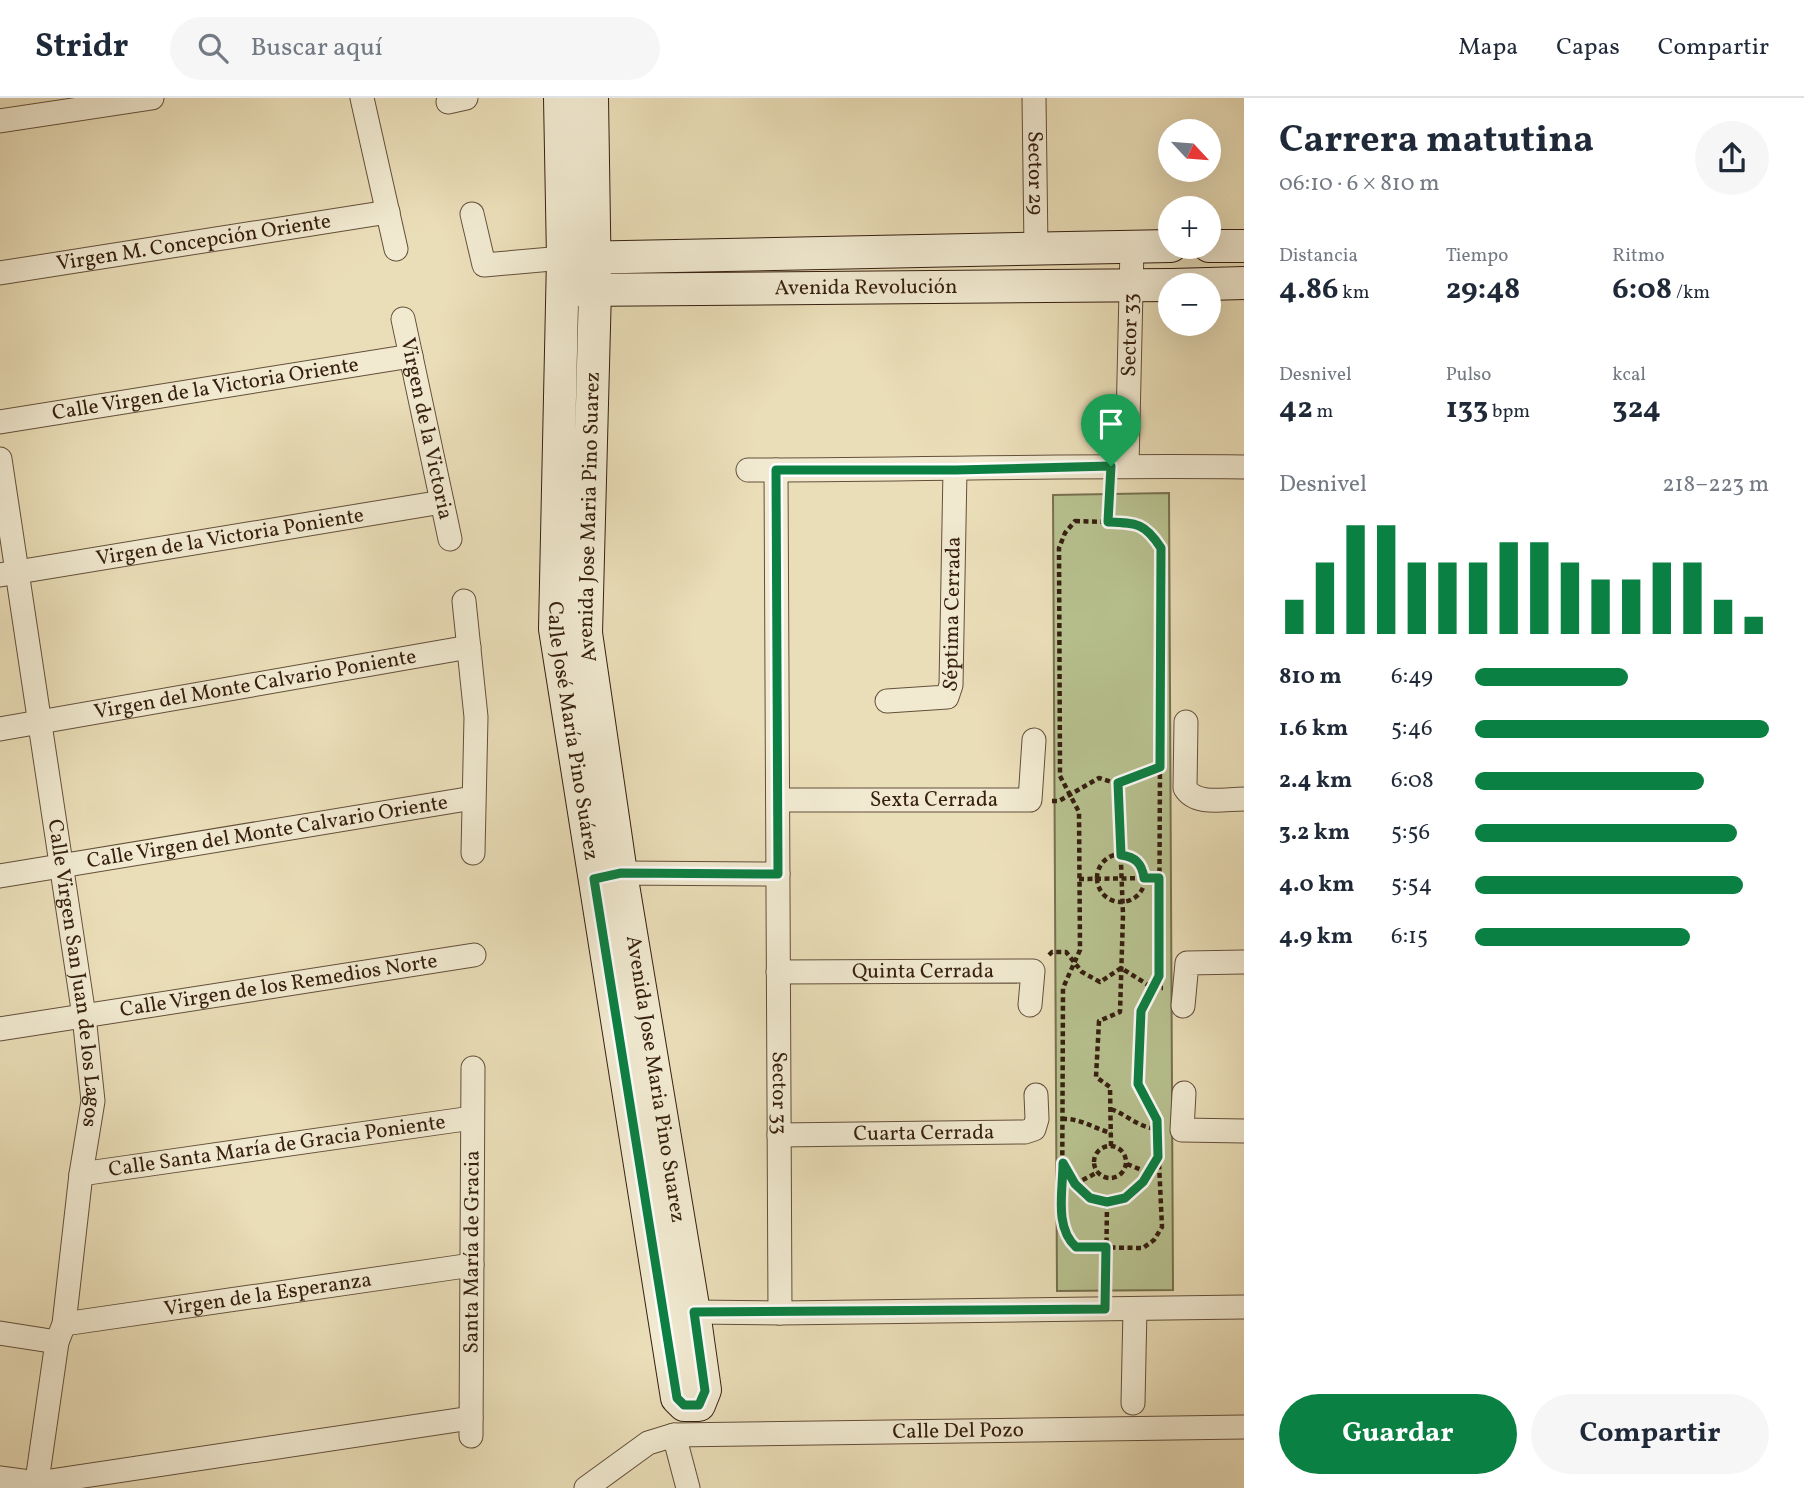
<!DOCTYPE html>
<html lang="es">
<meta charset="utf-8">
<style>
body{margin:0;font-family:Vollkorn,serif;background:#f6f6f7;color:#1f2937;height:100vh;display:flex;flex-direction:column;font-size:26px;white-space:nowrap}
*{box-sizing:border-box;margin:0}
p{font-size:23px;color:#747a83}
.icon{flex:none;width:38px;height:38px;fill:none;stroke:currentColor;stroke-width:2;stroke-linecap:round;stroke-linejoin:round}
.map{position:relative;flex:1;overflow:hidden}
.details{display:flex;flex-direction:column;background:#fff;width:560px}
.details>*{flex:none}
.needle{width:46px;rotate:116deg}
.fabs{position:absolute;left:1158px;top:21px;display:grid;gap:14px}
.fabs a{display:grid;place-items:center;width:63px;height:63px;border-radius:50%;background:#fff;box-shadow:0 7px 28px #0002;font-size:35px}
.pin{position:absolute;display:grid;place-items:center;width:60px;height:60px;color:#fff;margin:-72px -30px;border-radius:50% 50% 50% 0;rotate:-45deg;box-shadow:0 0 7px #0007}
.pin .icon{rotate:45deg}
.round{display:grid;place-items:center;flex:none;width:74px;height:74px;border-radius:37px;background:#f6f6f7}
.headline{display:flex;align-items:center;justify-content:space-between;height:119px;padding:0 35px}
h1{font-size:38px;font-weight:700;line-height:52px}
.figures{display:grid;grid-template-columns:repeat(3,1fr);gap:10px;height:119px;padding:7px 35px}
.figures div{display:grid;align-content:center}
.figures b{font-size:30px;font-weight:700}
.figures small{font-size:19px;font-weight:400}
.figures p{font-size:19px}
.chart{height:196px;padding:14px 35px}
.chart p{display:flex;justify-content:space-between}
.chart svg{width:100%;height:126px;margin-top:7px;stroke:#0b8043;stroke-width:6}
.button{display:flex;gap:14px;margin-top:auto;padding:14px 35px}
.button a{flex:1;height:80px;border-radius:42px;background:#0b8043;color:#fff;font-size:28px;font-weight:700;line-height:80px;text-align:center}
.button a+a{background:#f6f6f7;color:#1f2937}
ul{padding:0 35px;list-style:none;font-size:23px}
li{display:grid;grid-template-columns:112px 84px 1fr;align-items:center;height:52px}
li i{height:18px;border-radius:9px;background:#0b8043}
header{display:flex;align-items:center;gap:42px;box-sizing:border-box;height:98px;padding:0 35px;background:#fff;border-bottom:2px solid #e0e1e3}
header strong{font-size:33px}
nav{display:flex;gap:38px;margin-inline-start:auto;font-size:24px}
.search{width:490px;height:63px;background:#f6f6f7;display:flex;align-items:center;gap:18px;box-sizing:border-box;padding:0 24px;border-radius:38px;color:#747a83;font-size:26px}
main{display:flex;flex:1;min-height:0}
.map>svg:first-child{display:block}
.green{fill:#b7c18f;stroke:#767050;stroke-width:2}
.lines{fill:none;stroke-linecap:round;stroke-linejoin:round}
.street-casing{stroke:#634f3a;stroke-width:25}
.secondary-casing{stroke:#361f10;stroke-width:34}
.path{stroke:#361f10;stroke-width:4.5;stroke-dasharray:5 3.5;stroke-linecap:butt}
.street{stroke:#f1ead1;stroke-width:23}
.secondary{stroke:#f1ead1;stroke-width:32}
.route-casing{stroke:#fff;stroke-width:14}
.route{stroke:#0b8043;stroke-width:9}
.labels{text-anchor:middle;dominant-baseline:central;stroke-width:6;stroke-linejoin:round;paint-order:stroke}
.street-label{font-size:21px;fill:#361f10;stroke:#f1ead1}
</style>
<header>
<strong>Stridr</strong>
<div class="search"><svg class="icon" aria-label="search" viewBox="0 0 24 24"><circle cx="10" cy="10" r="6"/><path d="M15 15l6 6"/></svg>Buscar aquí</div>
<nav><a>Mapa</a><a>Capas</a><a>Compartir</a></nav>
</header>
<main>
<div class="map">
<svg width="1244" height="1390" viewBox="0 0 1244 1390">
<rect width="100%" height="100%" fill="#eadeb8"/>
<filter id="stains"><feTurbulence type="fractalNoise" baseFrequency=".00286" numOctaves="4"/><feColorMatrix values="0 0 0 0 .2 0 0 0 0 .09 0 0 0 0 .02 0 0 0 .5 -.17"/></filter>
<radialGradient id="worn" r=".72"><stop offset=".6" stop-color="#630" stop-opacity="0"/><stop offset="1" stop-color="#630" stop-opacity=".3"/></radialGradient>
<!-- green -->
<path class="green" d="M1169 395 1173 1192 1057 1193 1053 397Z"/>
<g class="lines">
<defs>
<g id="street">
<path d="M362 0 396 151"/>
<path id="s1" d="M1034 0 1036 150"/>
<path d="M448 4 466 0"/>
<path d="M0 23 152 0"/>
<path d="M472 116 484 167 563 160"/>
<path id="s2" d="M0 175 388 114"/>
<path id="s3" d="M403 221 450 441"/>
<path id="s4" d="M0 324 411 258"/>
<path id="s5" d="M0 361 84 918 93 1003 81 1076 64 1226 57 1244 36 1390"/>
<path id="s6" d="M1127 368 1132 149"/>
<path d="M748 372C913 372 1079 367 1244 369"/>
<path id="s7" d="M776 372 780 1215"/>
<path id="s8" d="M0 477 442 404"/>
<path d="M464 503 476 619 473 755"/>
<path id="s9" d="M887 603 947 599 951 587 955 372"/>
<path d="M1186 624 1185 690C1196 708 1224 701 1244 701"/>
<path id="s10" d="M0 631 469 549"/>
<path id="s11" d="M778 702H1030L1034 642"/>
<path id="s12" d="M0 778 473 700"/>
<path d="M607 779 621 775 778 776"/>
<path id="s13" d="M778 874 1033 873 1030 907"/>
<path d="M1183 908 1187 865 1244 864"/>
<path id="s14" d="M0 931 474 857"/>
<path d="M1184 995 1182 1032 1244 1033"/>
<path id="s15" d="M779 1037 1025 1034 1034 1031 1037 1021 1036 997"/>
<path id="s16" d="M81 1076 472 1020"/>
<path d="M694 1214 780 1215 1244 1209"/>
<path id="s17" d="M64 1226 472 1167"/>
<path d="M0 1235 57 1244"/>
<path d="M1133 1305 1135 1211"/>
<path d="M674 1337 688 1390"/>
<path id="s18" d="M471 1338 473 970"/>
<path d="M0 1380 37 1385 471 1320"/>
<path id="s19" d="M586 1390 648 1345 674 1337 1244 1329"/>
</g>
<g id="secondary">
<path id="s20" d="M560 0 563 160 555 531 677 1300 684 1307H699L705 1292 694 1214 621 775 586 535 595 191 592 0"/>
<path d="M1209 148H1244"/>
<path d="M574 160 1171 148"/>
<path d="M1172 187 1244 185"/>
<path id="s21" d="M574 192 1171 187"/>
</g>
</defs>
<!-- street casing -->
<use href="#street" class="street-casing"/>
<!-- secondary casing -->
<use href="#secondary" class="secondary-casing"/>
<!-- path -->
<path class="path" d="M1075 423 1137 425 1153 439 1161 450 1159 878 1141 913 1138 986 1157 1022 1162 1129 1154 1142 1143 1150 1076 1149 1069 1142 1062 1129 1063 890 1080 852 1079 714 1060 678 1059 450 1065 435Z
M1108 424 1110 390
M1052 703H1059L1099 680 1118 686 1159 669
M1097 780a24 24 0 1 1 48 0a24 24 0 1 1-48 0Z
M1079 781 1159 780
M1049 857 1052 854H1066L1082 874 1100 884 1121 870 1153 890H1163
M1111 1011C1129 1018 1140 1031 1160 1031
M1062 1021C1080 1020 1093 1030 1111 1035
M1094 1064a16 16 0 1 1 32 0a16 16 0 1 1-32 0Z
M1111 1048 1110 989 1096 979 1099 923 1120 914 1123 817 1118 686
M1063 1066C1097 1122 1127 1111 1158 1060
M1127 1066 1149 1075
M1075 1086 1098 1074
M1106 1187 1107 1104"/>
<!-- street -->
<use href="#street" class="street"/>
<!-- secondary -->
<use href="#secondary" class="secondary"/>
</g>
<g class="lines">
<defs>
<path id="route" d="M1111 368 1108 424C1137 425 1145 425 1161 450L1160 669 1118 685 1121 757C1135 759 1142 765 1144 780H1159V878L1141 913 1138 986 1157 1022 1158 1059 1143 1084 1125 1100 1107 1104 1090 1100 1075 1086 1063 1065C1063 1093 1054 1129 1076 1149H1106L1105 1211 694 1214 705 1293 699 1307H684L677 1300 594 781 621 775 778 776 776 372H956Z"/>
</defs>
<!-- route casing -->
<use href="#route" class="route-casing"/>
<!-- route -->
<use href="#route" class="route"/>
</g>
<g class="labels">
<!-- street labels -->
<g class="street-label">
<text stroke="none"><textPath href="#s1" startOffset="75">Sector 29</textPath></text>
<text stroke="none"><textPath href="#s2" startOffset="196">Virgen M. Concepción Oriente</textPath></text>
<text stroke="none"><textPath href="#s21" startOffset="292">Avenida Revolución</textPath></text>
<text stroke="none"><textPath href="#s6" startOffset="131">Sector 33</textPath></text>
<text stroke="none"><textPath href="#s4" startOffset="208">Calle Virgen de la Victoria Oriente</textPath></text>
<text stroke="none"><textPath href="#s3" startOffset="112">Virgen de la Victoria</textPath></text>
<text stroke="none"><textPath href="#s20" startOffset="2233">Avenida Jose Maria Pino Suarez</textPath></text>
<text stroke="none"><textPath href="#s8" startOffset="233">Virgen de la Victoria Poniente</textPath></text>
<text stroke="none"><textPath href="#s9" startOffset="144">Séptima Cerrada</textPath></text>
<text stroke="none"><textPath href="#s10" startOffset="259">Virgen del Monte Calvario Poniente</textPath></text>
<text stroke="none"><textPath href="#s20" startOffset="634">Calle José María Pino Suárez</textPath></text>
<text stroke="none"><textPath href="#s11" startOffset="156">Sexta Cerrada</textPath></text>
<text stroke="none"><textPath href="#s12" startOffset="271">Calle Virgen del Monte Calvario Oriente</textPath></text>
<text stroke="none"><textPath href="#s13" startOffset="145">Quinta Cerrada</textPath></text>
<text stroke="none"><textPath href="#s5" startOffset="520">Calle Virgen San Juan de los Lagos</textPath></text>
<text stroke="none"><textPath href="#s14" startOffset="282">Calle Virgen de los Remedios Norte</textPath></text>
<text transform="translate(655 981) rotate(81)">Avenida Jose Maria Pino Suarez</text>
<text stroke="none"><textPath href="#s7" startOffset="623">Sector 33</textPath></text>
<text stroke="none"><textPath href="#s15" startOffset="145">Cuarta Cerrada</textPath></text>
<text stroke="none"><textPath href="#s16" startOffset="198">Calle Santa María de Gracia Poniente</textPath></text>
<text stroke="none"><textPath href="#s18" startOffset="184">Santa María de Gracia</textPath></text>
<text stroke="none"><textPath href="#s17" startOffset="206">Virgen de la Esperanza</textPath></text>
<text stroke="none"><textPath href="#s19" startOffset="388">Calle Del Pozo</textPath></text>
</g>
</g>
<rect width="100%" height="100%" filter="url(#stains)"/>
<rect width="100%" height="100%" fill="url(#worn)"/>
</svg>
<div class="fabs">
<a><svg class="needle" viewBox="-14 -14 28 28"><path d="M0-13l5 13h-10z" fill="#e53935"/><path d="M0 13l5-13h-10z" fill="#747a83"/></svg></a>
<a>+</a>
<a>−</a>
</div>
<div class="pin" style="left:1111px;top:368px;background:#1e9e55"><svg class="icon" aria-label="arrive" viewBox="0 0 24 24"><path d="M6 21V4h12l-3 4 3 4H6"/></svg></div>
</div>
<section class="details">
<div class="headline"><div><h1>Carrera matutina</h1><p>06:10 · 6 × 810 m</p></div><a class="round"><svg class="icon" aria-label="share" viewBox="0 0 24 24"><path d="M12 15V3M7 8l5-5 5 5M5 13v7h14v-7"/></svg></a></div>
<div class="figures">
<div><p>Distancia</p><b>4.86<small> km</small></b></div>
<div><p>Tiempo</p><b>29:48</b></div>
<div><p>Ritmo</p><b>6:08<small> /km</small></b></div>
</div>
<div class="figures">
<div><p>Desnivel</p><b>42<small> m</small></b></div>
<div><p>Pulso</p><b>133<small> bpm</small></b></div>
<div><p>kcal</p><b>324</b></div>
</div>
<div class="chart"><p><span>Desnivel</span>218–223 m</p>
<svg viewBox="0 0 160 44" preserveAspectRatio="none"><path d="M5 44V32M15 44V19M25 44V6M35 44V6M45 44V19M55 44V19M65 44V19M75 44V12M85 44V12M95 44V19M105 44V25M115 44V25M125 44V19M135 44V19M145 44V32M155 44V38"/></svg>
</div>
<ul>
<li><b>810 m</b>6:49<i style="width:52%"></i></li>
<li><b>1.6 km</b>5:46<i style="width:100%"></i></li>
<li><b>2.4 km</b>6:08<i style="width:78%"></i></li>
<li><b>3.2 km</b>5:56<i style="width:89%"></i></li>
<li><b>4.0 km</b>5:54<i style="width:91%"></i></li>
<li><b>4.9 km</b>6:15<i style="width:73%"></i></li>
</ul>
<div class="button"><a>Guardar</a><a>Compartir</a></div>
</section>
</main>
